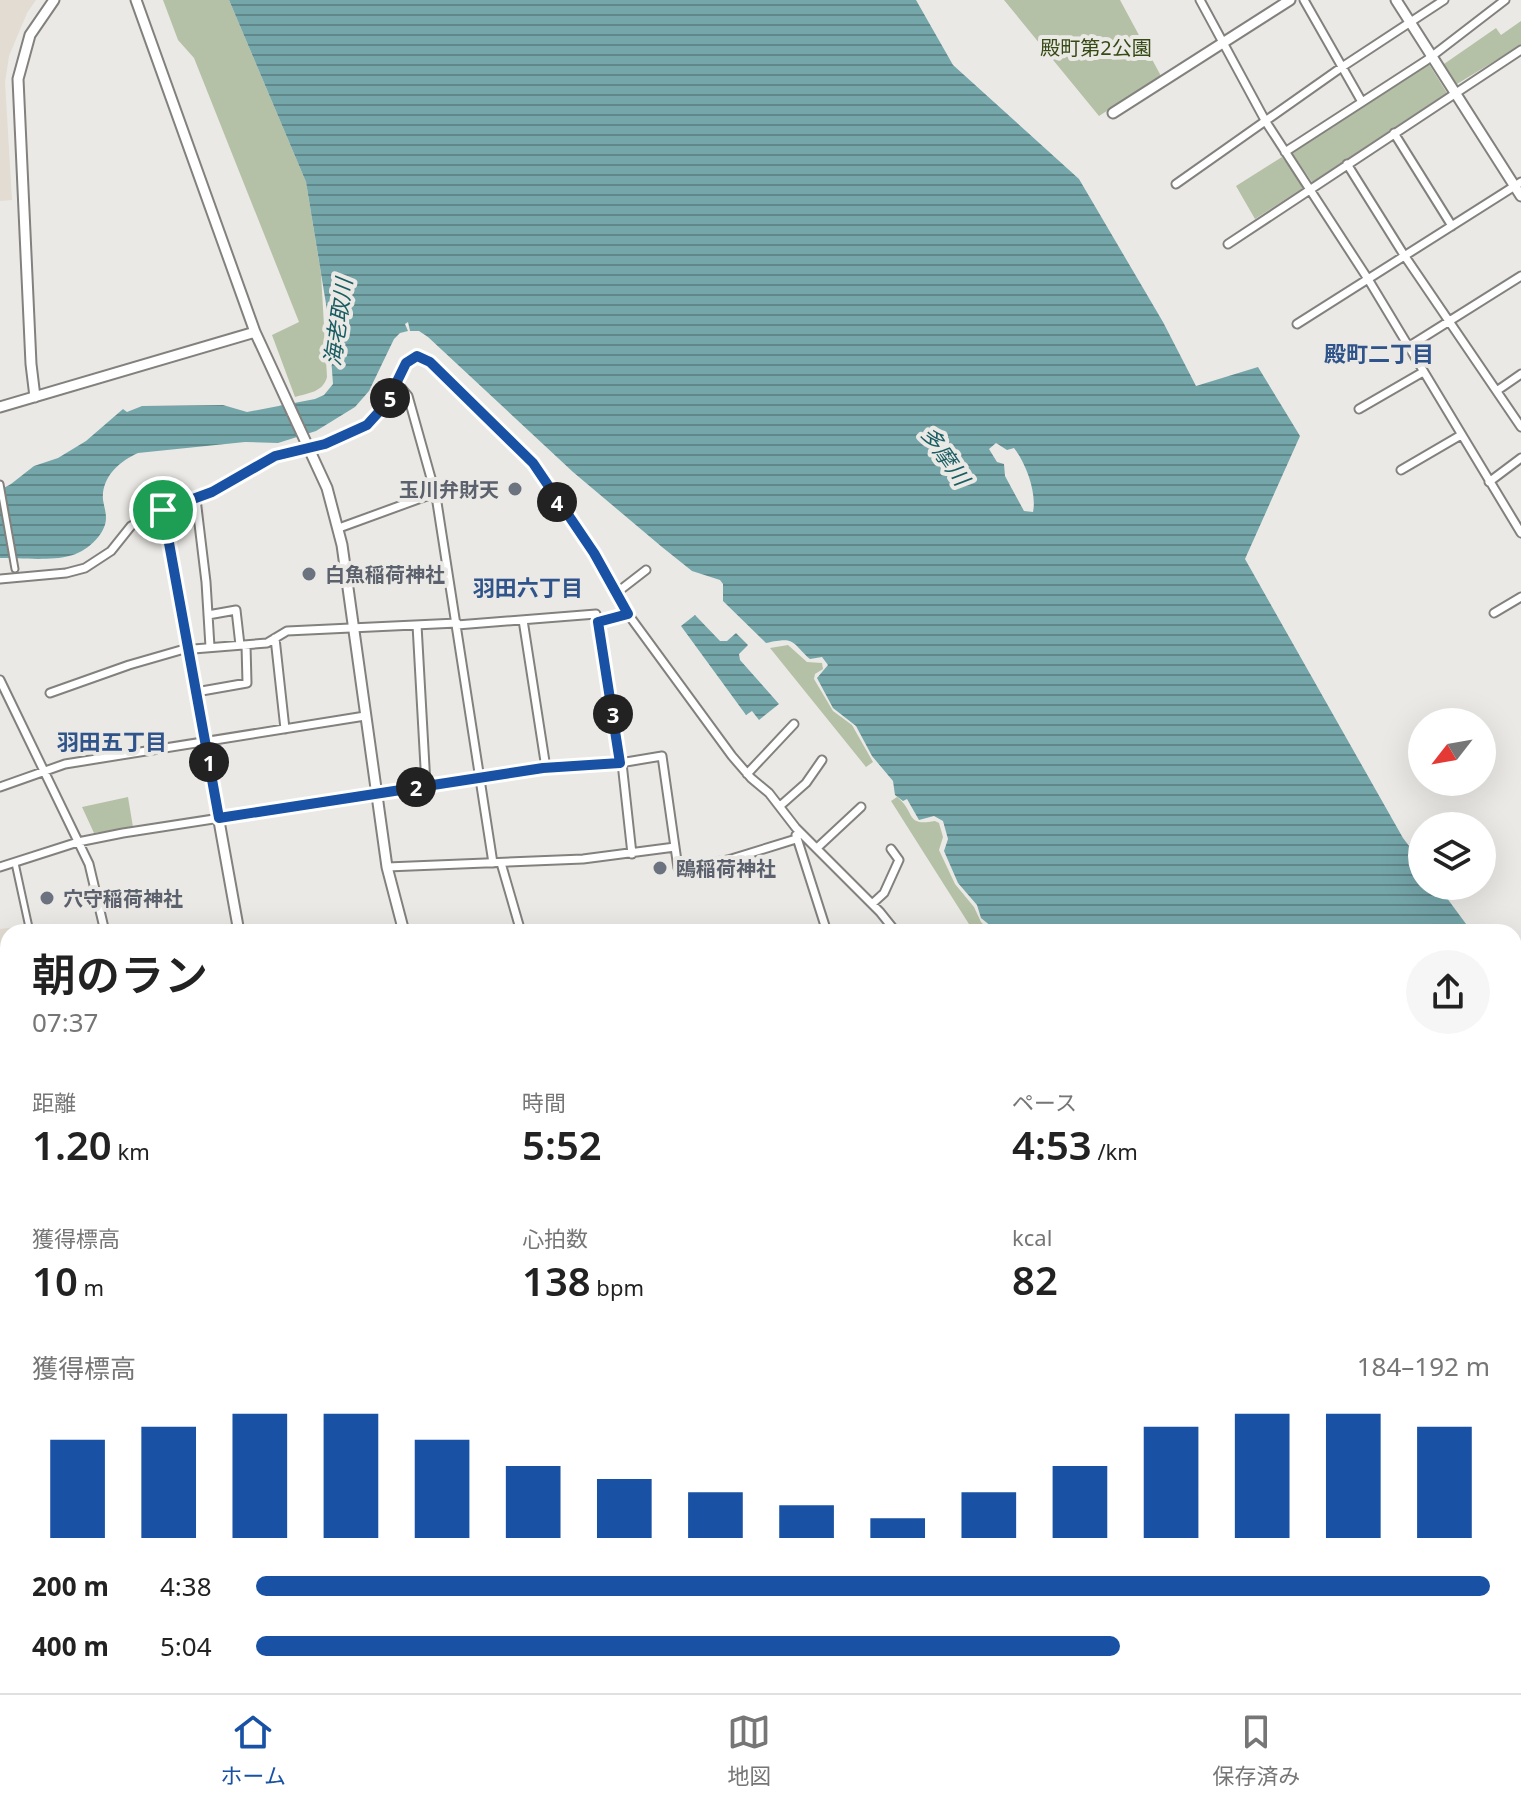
<!DOCTYPE html>
<html lang="ja">
<meta charset="utf-8">
<style>
body{margin:0;font-family:"Noto Sans","Noto Sans JP",sans-serif;background:#f6f6f6;color:#222;height:100vh;display:flex;flex-direction:column;font-size:30px;white-space:nowrap}
*{box-sizing:border-box;margin:0}
p{font-size:26px;color:#767676}
.icon{flex:none;width:44px;height:44px;fill:none;stroke:currentColor;stroke-width:2;stroke-linecap:round;stroke-linejoin:round}
.map{position:relative;flex:1;overflow:hidden}
.panel{position:absolute;left:0px;top:924px;width:1522px;height:770px;display:flex;flex-direction:column;background:#fff;border-radius:24px 24px 0 0;box-shadow:0 8px 32px #0002}
.panel>*{flex:none}
.needle{width:52px;rotate:239deg}
.tools{position:absolute;left:1408px;top:708px;display:grid;gap:16px}
.tools a{display:grid;place-items:center;width:88px;height:88px;border-radius:50%;background:#fff;box-shadow:0 8px 32px #0002;font-size:40px}
.pin{position:absolute;display:grid;place-items:center;width:68px;height:68px;color:#fff;margin:-34px;border:4px solid #fff;border-radius:50%;box-shadow:0 2px 8px #0007}
.km{position:absolute;width:40px;height:40px;margin:-20px;border-radius:50%;background:#222;color:#fff;font-size:22px;line-height:40px;text-align:center}
.round{display:grid;place-items:center;flex:none;width:84px;height:84px;border-radius:42px;background:#f6f6f6}
.head{display:flex;align-items:center;justify-content:space-between;height:136px;padding:0 32px}
h1{font-size:44px;font-weight:600;line-height:60px}
.figures{display:grid;grid-template-columns:repeat(3,1fr);gap:12px;height:136px;padding:8px 32px}
.figures div{display:grid;align-content:center}
.figures b{font-size:40px;font-weight:600}
.figures small{font-size:22px;font-weight:400}
.figures p{font-size:22px}
.chart{height:224px;padding:16px 32px}
.chart p{display:flex;justify-content:space-between}
.chart svg{width:100%;height:144px;margin-top:8px;stroke:#1952a4;stroke-width:6}
ul{padding:0 32px;list-style:none;font-size:26px}
li{display:grid;grid-template-columns:128px 96px 1fr;align-items:center;height:60px}
li i{height:20px;border-radius:10px;background:#1952a4}
.dock{display:flex;justify-content:space-around;align-items:center;height:112px;border-top:2px solid #e0e0e0;background:#fff;font-size:22px;color:#767676}
.dock a{display:grid;justify-items:center;gap:4px}
.dock .on{color:#1952a4}
.map>svg:first-child{display:block}
.built{fill:#e2dcd2}
.green{fill:#b4c1a6}
.wetland{fill:url(#wetland-marsh)}
.water{fill:url(#water-rules);fill-rule:evenodd}
.lines{fill:none;stroke-linecap:round;stroke-linejoin:round}
.pedestrian-casing{stroke:#83817e;stroke-width:9}
.minor-casing{stroke:#83817e;stroke-width:11}
.tertiary-casing{stroke:#83817e;stroke-width:13}
.primary-casing{stroke:#6d9960;stroke-width:15}
.trunk-casing{stroke:#6d9960;stroke-width:16}
.motorway-casing{stroke:#6d9960;stroke-width:18}
.pedestrian{stroke:#fff;stroke-width:5}
.minor{stroke:#fff;stroke-width:7}
.tertiary{stroke:#fff;stroke-width:9}
.primary{stroke:#bce5b1;stroke-width:11}
.trunk{stroke:#a6dc97;stroke-width:12}
.motorway{stroke:#90d47d;stroke-width:14}
.rail{stroke:#595855;stroke-width:3}
.route-casing{stroke:#fff;stroke-width:16}
.route{stroke:#1952a4;stroke-width:10}
.worship-dot{fill:#6b7280;stroke:#ebe9e5;stroke-width:3}
.labels{text-anchor:middle;dominant-baseline:central;stroke-width:8;stroke-linejoin:round;paint-order:stroke}
.park-label{font-size:20px;fill:#354a14;stroke:#ebe9e5}
.worship-label{font-size:20px;font-weight:bold;fill:#5b616d;stroke:#ebe9e5;text-anchor:start}
.water-label{font-size:22px;font-style:italic;fill:#1a5e63;stroke:#ebe9e5}
.neighbourhood-label{font-size:22px;font-weight:bold;fill:#2f548b;stroke:#ebe9e5}
</style>
<div class="map">
<svg width="1521" height="1693" viewBox="0 0 1521 1693">
<defs>
<pattern id="wetland-marsh" width="20" height="14" patternUnits="userSpaceOnUse" patternTransform="scale(2)"><rect width="20" height="14" fill="#b4c1a6"/><path d="M1 5h8M5 5V1M11 12h8M15 12V8" fill="none" stroke="#939d87"/></pattern>
<pattern id="water-rules" width="6" height="5" patternUnits="userSpaceOnUse" patternTransform="scale(2)"><rect width="6" height="5" fill="#75a6aa"/><path d="M0 2.5h6" fill="none" stroke="#60878a"/></pattern>
</defs>
<rect width="100%" height="100%" fill="#ebe9e5"/>
<!-- built -->
<path class="built" d="M0 0H36L27 13 9 56 5 82 12 200 0 201Z
M22 926 23 932H8V1008L0 1010V929Z
M316 1686H407L411 1693H306Z
M445 1686H547L550 1693H435Z
M925 1686H1168L1170 1693H914Z"/>
<!-- green -->
<path class="green" d="M163 0H229L306 182 321 274 327 377C323 392 309 393 295 397L272 335 299 322 194 58 178 40Z
M1004 0H1120L1161 76 1099 116Z
M1521 21V45L1457 84 1444 64 1496 28 1501 35Z
M1427 61 1447 93 1312 182 1290 150Z
M1282 157 1304 187 1255 219 1236 186Z
M788 645 807 662 822 663 823 669 815 674 814 679 833 711 852 725 873 762 866 767 770 648Z
M128 797 133 827 94 833 82 807Z
M897 797C916 812 905 827 935 821L939 823 943 837 939 850 955 884 974 907 981 922 991 932H974L891 801Z"/>
<!-- wetland -->
<path class="wetland" d="M1293 1686H1428L1441 1693H1297Z"/>
<!-- water -->
<path class="water" d="M229 0H916L953 65 1079 179 1163 322 1196 386 1258 367 1300 436 1245 559 1403 838 1422 863V886H1438L1472 932H998L981 918 977 905 958 883 944 851 948 839 943 821 934 816 919 820 907 799 903 801 895 795 893 781 872 756 856 726 833 708 817 678 828 665 822 657 810 659C791 642 796 636 766 643L723 601V584L720 580 692 571 662 547 573 472 428 337 419 331H410L408 322 405 324 408 331 400 333 394 339 369 391 355 407 316 431 278 443 245 442 138 453C120 461 101 477 103 500 104 506 106 512 106 518 106 535 85 553 69 556 50 561 20 558 0 558V490L11 484 34 466 58 458 86 441 123 409 127 412 142 406 223 405 247 412 315 399 324 395 333 384 328 316 306 182ZM996 443 1007 450 1014 448C1026 463 1037 493 1033 512L1024 511 1005 476 1004 464 997 462 989 449Z
M695 615 720 641H727L736 633 748 645 739 654 740 660 779 704 759 720 752 711 746 715 681 626Z
M1514 999 1521 1012V1693H1441L1428 1686H1514Z"/>
<g class="lines">
<defs>
<path id="pedestrian" d="M0 484 15 569
M15 863 30 932"/>
<path id="minor" d="M1200 0 1266 122 1368 279 1521 533
M1304 0 1362 102
M1394 133 1452 226
M1285 152 1427 60 1505 0
M1347 164 1404 255 1521 427
M1176 184 1342 67 1444 0
M1228 244 1521 50
M1297 324 1521 182
M1408 347 1521 276
M398 384 408 396 436 496 493 863
M1498 390 1521 374
M1359 409 1423 372
M1401 470 1461 435
M1489 482 1521 458
M196 499 206 582 210 647
M339 528 435 493
M0 579 66 573 85 568 111 551 131 526 151 515 212 492 275 456 325 444 367 425 386 404 406 363 414 357 424 358 533 463 594 553 628 614 732 756 751 778 769 793 796 828 880 912 896 932
M615 594 646 570
M1494 613 1521 597
M208 615 236 610 240 645
M523 620 546 768
M598 622 628 614
M417 625 426 785
M457 625 596 614 620 763
M275 638 285 729
M0 680 89 864 105 932
M196 692 247 683 246 645
M50 693 129 665 181 650 267 643 287 631 457 623
M622 763 632 854
M747 774 794 724
M0 787 65 764 365 716
M780 806 806 783 822 760
M796 835 827 932
M817 848 861 807
M501 863 521 932
M0 867 78 842 123 833 543 768 620 763 662 756 678 868 728 860 796 839
M387 867 583 859 675 847
M872 904 884 893 899 860 891 849
M0 1013 8 1011
M0 1158 8 1157
M0 1412 8 1415
M0 1519 8 1533
M0 1557 8 1555
M0 1651 8 1660
M24 1686 28 1693
M96 1686 100 1693
M549 1686 552 1693
M1221 1686 1228 1693
M433 1693 443 1686
M791 1693 800 1686
M849 1693 858 1686
M1257 1693 1267 1686"/>
<path id="tertiary" d="M136 0 255 332 327 488 342 545 387 867 404 932
M1396 0 1521 196
M1113 113 1290 0
M35 397 31 364 18 79 30 35 54 0
M0 407 255 332
M163 510 239 932
M416 1686 419 1693
M1178 1686 1180 1693"/>
<path id="primary" d="M1514 1123 1521 1118
M1514 1152 1521 1147
M659 1693 668 1686
M688 1693 697 1686"/>
<path id="trunk" d="M0 1184 8 1205
M0 1225 8 1246
M178 1686 181 1693
M196 1686 199 1693"/>
<path id="motorway" d="M1514 1048 1521 1047
M1514 1059 1521 1058
M0 1432 8 1430
M0 1454 8 1452"/>
</defs>
<!-- pedestrian casing -->
<use href="#pedestrian" class="pedestrian-casing"/>
<!-- minor casing -->
<use href="#minor" class="minor-casing"/>
<!-- tertiary casing -->
<use href="#tertiary" class="tertiary-casing"/>
<!-- primary casing -->
<use href="#primary" class="primary-casing"/>
<!-- trunk casing -->
<use href="#trunk" class="trunk-casing"/>
<!-- motorway casing -->
<use href="#motorway" class="motorway-casing"/>
<!-- pedestrian -->
<use href="#pedestrian" class="pedestrian"/>
<!-- minor -->
<use href="#minor" class="minor"/>
<!-- tertiary -->
<use href="#tertiary" class="tertiary"/>
<!-- primary -->
<use href="#primary" class="primary"/>
<!-- trunk -->
<use href="#trunk" class="trunk"/>
<!-- motorway -->
<use href="#motorway" class="motorway"/>
<!-- rail -->
<path class="rail" d="M279 1686 280 1693"/>
</g>
<g class="lines">
<defs>
<path id="route" d="M417 356 430 362 533 463 594 553 628 614 598 622 620 763 543 768 219 818 163 510 212 492 275 456 325 444 367 425 386 404 406 363Z"/>
</defs>
<!-- route casing -->
<use href="#route" class="route-casing"/>
<!-- route -->
<use href="#route" class="route"/>
</g>
<!-- markers -->
<g class="worship-dot">
<circle cx="515" cy="489" r="8"/>
<circle cx="309" cy="574" r="8"/>
<circle cx="660" cy="868" r="8"/>
<circle cx="47" cy="898" r="8"/>
</g>
<g class="labels">
<!-- park labels -->
<g class="park-label">
<text x="1096" y="47">殿町第2公園</text>
</g>
<!-- worship labels -->
<g class="worship-label">
<text x="499" y="489" text-anchor="end">玉川弁財天</text>
<text x="325" y="574">白魚稲荷神社</text>
<text x="676" y="868">鴎稲荷神社</text>
<text x="63" y="898">穴守稲荷神社</text>
</g>
<!-- water labels -->
<g class="water-label">
<text transform="translate(337 322) rotate(-82)">海老取川</text>
<text transform="translate(946 455) rotate(55)">多摩川</text>
</g>
<!-- neighbourhood labels -->
<g class="neighbourhood-label">
<text x="1379" y="353">殿町二丁目</text>
<text x="528" y="587">羽田六丁目</text>
<text x="112" y="741">羽田五丁目</text>
</g>
</g>
</svg>
<div class="tools">
<a><svg class="needle" viewBox="-14 -14 28 28"><path d="M0-13l5 13h-10z" fill="#e53935"/><path d="M0 13l5-13h-10z" fill="#767676"/></svg></a>
<a><svg class="icon" aria-label="layers" viewBox="0 0 24 24"><path d="M12 4l9 5-9 5-9-5zM3 14l9 5 9-5"/></svg></a>
</div>
<div class="pin" style="left:163px;top:510px;background:#1e9e55"><svg class="icon" aria-label="arrive" viewBox="0 0 24 24"><path d="M6 21V4h12l-3 4 3 4H6"/></svg></div>
<b class="km" style="left:209px;top:762px">1</b>
<b class="km" style="left:416px;top:787px">2</b>
<b class="km" style="left:613px;top:714px">3</b>
<b class="km" style="left:557px;top:502px">4</b>
<b class="km" style="left:390px;top:398px">5</b>
<section class="panel">
<div class="head"><div><h1>朝のラン</h1><p>07:37</p></div><a class="round"><svg class="icon" aria-label="share" viewBox="0 0 24 24"><path d="M12 15V3M7 8l5-5 5 5M5 13v7h14v-7"/></svg></a></div>
<div class="figures">
<div><p>距離</p><b>1.20<small> km</small></b></div>
<div><p>時間</p><b>5:52</b></div>
<div><p>ペース</p><b>4:53<small> /km</small></b></div>
</div>
<div class="figures">
<div><p>獲得標高</p><b>10<small> m</small></b></div>
<div><p>心拍数</p><b>138<small> bpm</small></b></div>
<div><p>kcal</p><b>82</b></div>
</div>
<div class="chart"><p><span>獲得標高</span>184–192 m</p>
<svg viewBox="0 0 160 44" preserveAspectRatio="none"><path d="M5 44V14M15 44V10M25 44V6M35 44V6M45 44V14M55 44V22M65 44V26M75 44V30M85 44V34M95 44V38M105 44V30M115 44V22M125 44V10M135 44V6M145 44V6M155 44V10"/></svg>
</div>
<ul>
<li><b>200 m</b>4:38<i style="width:100%"></i></li>
<li><b>400 m</b>5:04<i style="width:70%"></i></li>
</ul>
</section>
</div>
<nav class="dock">
<a class="on"><svg class="icon" aria-label="home" viewBox="0 0 24 24"><path d="M3 11l9-7 9 7M6 9v11h12V9"/></svg>ホーム</a>
<a><svg class="icon" aria-label="map" viewBox="0 0 24 24"><path d="M3 6l6-2 6 2 6-2v14l-6 2-6-2-6 2zM9 4v14M15 6v14"/></svg>地図</a>
<a><svg class="icon" aria-label="saved" viewBox="0 0 24 24"><path d="M7 4h10v16l-5-4-5 4z"/></svg>保存済み</a>
</nav>
